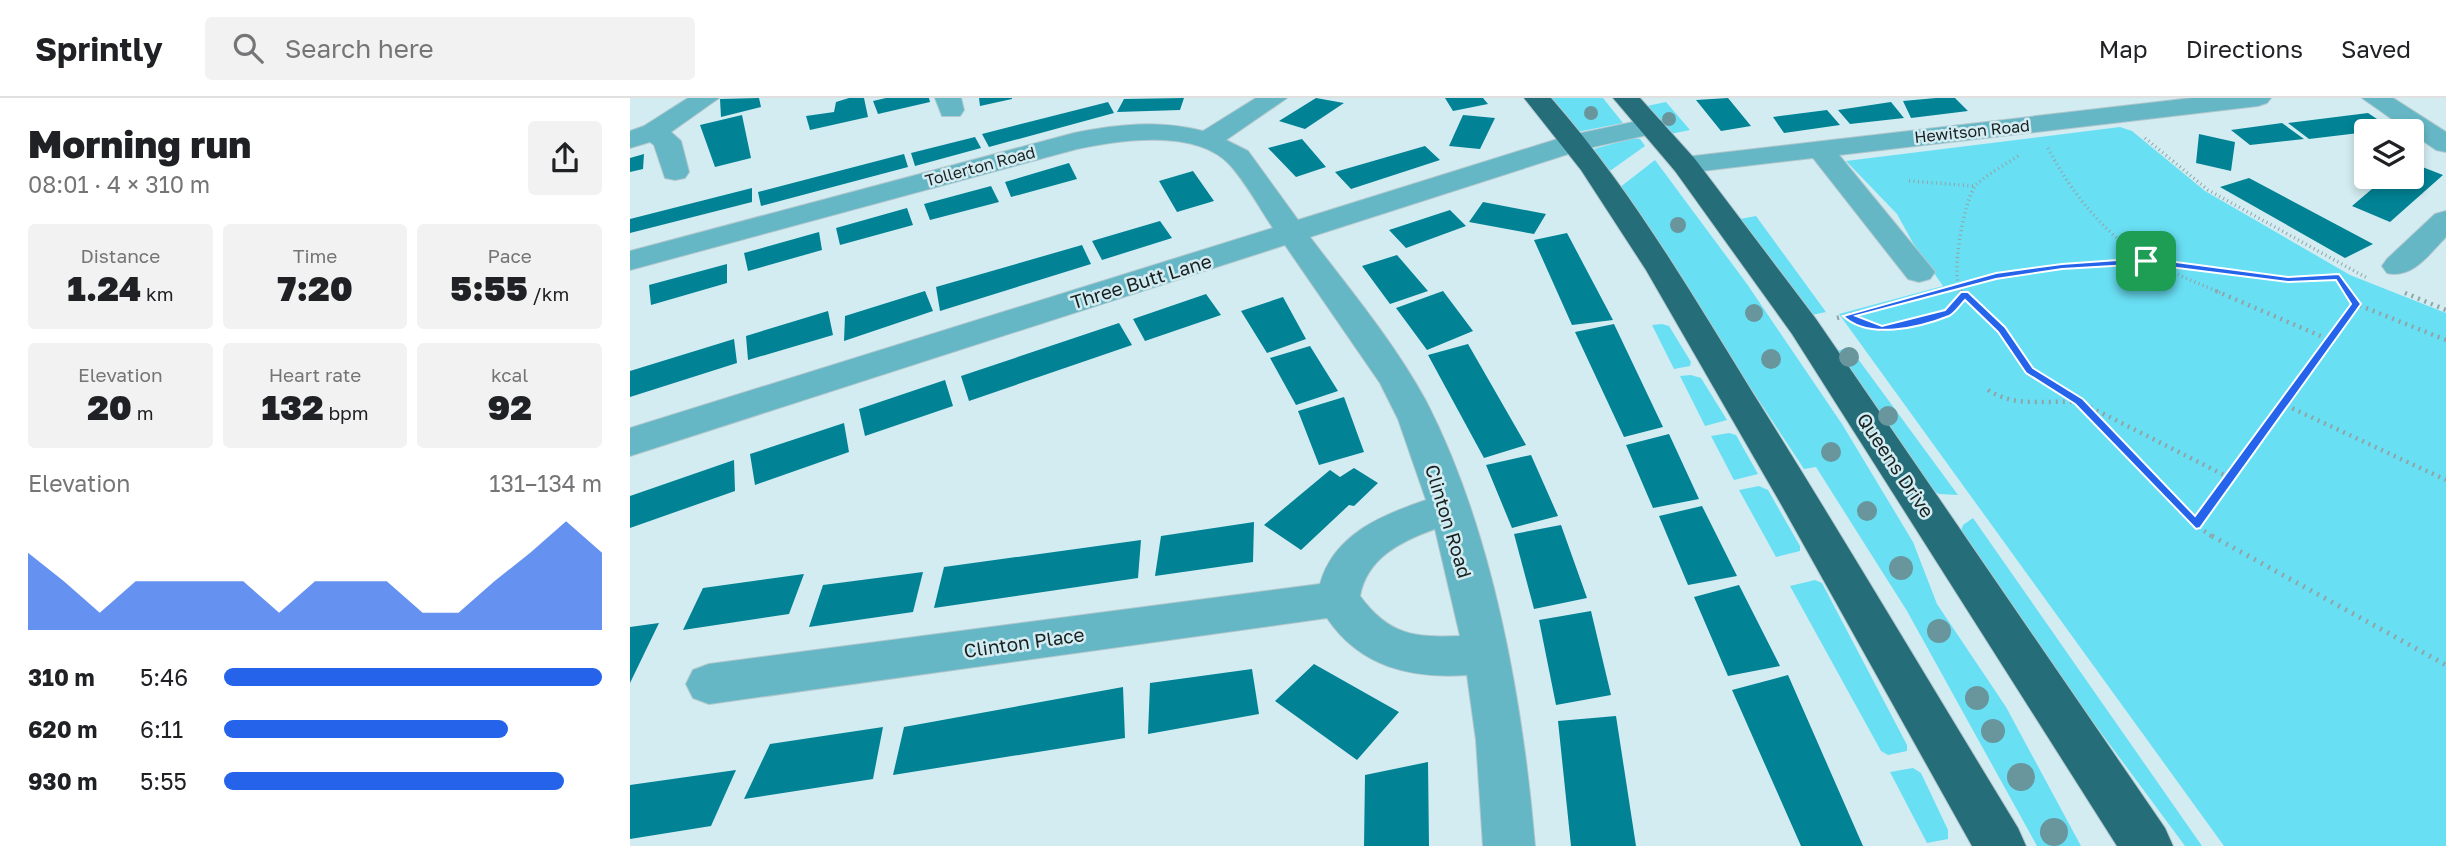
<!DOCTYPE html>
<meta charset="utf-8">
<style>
body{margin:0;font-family:"Golos Text",sans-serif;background:#f2f2f2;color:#202124;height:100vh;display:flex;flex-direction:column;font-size:26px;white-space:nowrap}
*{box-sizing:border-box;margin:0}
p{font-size:23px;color:#757577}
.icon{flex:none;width:38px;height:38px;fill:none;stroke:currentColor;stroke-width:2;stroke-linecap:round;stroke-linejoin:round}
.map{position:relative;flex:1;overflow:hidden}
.side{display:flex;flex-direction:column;background:#fff;width:630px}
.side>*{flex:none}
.fabs{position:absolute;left:1724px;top:21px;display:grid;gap:14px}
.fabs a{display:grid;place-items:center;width:70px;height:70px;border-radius:7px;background:#fff;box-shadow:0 4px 10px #0003;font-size:35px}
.pin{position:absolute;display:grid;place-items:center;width:60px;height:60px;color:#fff;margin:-30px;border-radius:14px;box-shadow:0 4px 10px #0006}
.round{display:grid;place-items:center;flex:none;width:74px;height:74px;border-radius:7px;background:#f2f2f2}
.overview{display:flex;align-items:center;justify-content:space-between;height:119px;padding:0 28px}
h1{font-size:38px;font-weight:800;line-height:52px}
.metrics{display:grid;grid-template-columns:repeat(3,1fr);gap:10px;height:119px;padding:7px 28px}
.metrics div{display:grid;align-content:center;border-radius:7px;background:#f2f2f2;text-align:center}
.metrics b{font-size:35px;font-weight:800}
.metrics small{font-size:19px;font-weight:400}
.metrics p{font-size:19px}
.chart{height:196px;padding:14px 28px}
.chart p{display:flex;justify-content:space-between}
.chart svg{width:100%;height:126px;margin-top:7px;fill:#2563eb;opacity:.7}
ul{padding:0 28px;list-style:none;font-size:23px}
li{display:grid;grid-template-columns:112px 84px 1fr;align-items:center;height:52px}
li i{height:18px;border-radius:9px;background:#2563eb}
header{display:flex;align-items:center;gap:42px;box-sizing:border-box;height:98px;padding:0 35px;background:#fff;border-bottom:2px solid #e0e0e0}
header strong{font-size:33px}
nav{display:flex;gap:38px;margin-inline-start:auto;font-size:24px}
.search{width:490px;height:63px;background:#f2f2f2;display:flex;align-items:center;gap:18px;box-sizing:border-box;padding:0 24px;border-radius:7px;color:#757577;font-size:26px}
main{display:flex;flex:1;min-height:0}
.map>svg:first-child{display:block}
.green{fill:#69dff4}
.building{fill:#018395}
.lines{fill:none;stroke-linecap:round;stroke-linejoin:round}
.minor-casing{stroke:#b1c7cc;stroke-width:2}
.highway-casing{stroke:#b1c7cc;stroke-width:2}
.path-far2{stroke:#90a4a7;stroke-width:3.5;stroke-dasharray:1 3.5;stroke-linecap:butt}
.path-far1{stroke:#90a4a7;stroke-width:4.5;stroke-dasharray:2 5;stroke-linecap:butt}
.path{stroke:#90a4a7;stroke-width:5;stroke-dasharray:2 6;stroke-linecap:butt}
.minor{fill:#66b7c6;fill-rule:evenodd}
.highway{fill:#246d79;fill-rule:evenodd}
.tree{fill:#69969d}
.route{fill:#2563eb;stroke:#fff;stroke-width:2;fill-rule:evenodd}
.labels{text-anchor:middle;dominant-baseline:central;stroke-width:5;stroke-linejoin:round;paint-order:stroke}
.far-street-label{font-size:16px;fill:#172122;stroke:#d3ecf1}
.street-label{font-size:19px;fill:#172122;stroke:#d3ecf1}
</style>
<header>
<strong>Sprintly</strong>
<div class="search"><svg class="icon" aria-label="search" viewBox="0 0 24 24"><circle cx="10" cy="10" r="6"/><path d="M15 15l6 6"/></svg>Search here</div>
<nav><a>Map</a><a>Directions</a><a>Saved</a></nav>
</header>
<main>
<section class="side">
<div class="overview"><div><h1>Morning run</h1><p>08:01 · 4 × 310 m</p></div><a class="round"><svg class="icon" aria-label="share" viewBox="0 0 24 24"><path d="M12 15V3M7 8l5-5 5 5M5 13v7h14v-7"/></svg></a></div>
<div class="metrics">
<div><p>Distance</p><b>1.24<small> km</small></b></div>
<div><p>Time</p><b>7:20</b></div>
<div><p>Pace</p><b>5:55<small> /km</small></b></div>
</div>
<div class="metrics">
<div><p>Elevation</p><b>20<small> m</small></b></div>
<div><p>Heart rate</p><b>132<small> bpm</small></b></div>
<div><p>kcal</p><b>92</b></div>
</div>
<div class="chart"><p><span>Elevation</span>131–134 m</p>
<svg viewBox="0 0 160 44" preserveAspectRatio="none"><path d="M0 44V17L10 27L20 38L30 27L40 27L50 27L60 27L70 38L80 27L90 27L100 27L110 38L120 38L130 27L140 17L150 6L160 17V44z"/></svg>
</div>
<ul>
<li><b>310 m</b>5:46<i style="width:100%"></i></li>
<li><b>620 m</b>6:11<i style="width:75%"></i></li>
<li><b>930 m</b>5:55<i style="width:90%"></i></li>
</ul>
</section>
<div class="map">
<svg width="1816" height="748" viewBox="0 0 1816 748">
<rect width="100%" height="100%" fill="#d3ecf1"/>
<!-- green -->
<path class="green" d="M920 0H973L993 25 947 34Z
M1036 4 1060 32 1040 36 1017 8Z
M1490 29 1502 33 1575 93 1720 177 1816 215V748H1594L1209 216 1313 188 1283 145 1267 116 1216 63Z
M1003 40 1010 41 1015 48 977 75 964 51Z
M1025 62 1117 186 1212 326 1283 444 1307 506 1376 609 1451 748H1407L1277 513 1186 369 1174 371 989 90Z
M1126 118 1196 214 1182 217 1110 121Z
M1032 226 1039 228 1061 264 1060 268 1044 271 1022 227Z
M1220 250 1328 397 1309 396 1298 390 1205 253Z
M1061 277 1071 280 1097 322 1075 328 1050 278Z
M1099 335 1106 337 1128 376 1104 382 1081 338Z
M1129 388 1138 392 1170 448V453L1146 459 1109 392Z
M1343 420 1572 748H1555L1421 567 1331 433 1333 427Z
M1185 482 1192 485 1277 647V653L1258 657 1251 653 1160 488Z
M1283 670 1291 675 1318 732V741L1297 745 1260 674Z"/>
<!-- building -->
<path class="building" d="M129 0 131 9 91 19 90 1Z
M219 0H234L238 19 180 32 176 18 204 14 206 4Z
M256 0H299L300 4 248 16 243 3Z
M349 0H382V1L350 8Z
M554 0 550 12 487 14 494 1Z
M686 0 714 5 675 31 649 23Z
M815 0H853L858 6 823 13Z
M1098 0 1121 28 1091 33 1066 2Z
M1306 0H1325L1338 13 1281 20 1273 3Z
M478 4 484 15 359 49 352 36Z
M1261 4 1274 20 1220 26 1208 12Z
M1197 12 1210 27 1154 35 1143 19Z
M1738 15 1762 31 1679 41 1658 25Z
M112 17 121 60 85 69 70 27Z
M833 17 865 20 850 51 819 48Z
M1652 25 1674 41 1620 47 1601 32Z
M1569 36 1605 44 1601 73 1566 65Z
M345 39 351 50 285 68 281 55Z
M672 41 696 69 666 79 638 50Z
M795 48 810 62 721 91 705 74Z
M14 56 13 71 0 74V60Z
M274 56 278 69 131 108 128 94Z
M439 65 447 81 381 99 375 84Z
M1782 65 1813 77 1760 124 1722 108 1756 79H1782Z
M563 73 584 103 547 114 529 83Z
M1619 80 1743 146 1715 160 1590 89Z
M361 88 369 104 300 122 294 106Z
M122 90V104L0 135V121Z
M853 104 916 116 904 136 839 124Z
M277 110 283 127 210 147 206 130Z
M820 112 836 128 776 150 759 132Z
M530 123 542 140 472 162 462 143Z
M189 134 192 152 118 173 114 155Z
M937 135 983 222 942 227 904 142Z
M452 147 461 166 310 213 306 189Z
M767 157 798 193 760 206 732 168Z
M97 166V185L21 207 19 187Z
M295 193 303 213 214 243 215 218Z
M813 193 843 233 797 252 766 210Z
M576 196 591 217 515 243 503 221Z
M653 199 676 241 637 255 611 213Z
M198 213 203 237 118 262 116 238Z
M489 225 502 247 339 303 331 278Z
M984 226 1033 329 994 339 945 234Z
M104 241 107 265 0 299V273Z
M838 246 896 347 854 360 798 257Z
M680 248 708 293 666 307 640 260Z
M315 282 323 308 235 338 229 311Z
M714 299 734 354 689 367 668 313Z
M214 325 219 354 125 387 120 356Z
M1039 336 1069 401 1023 410 996 347Z
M901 357 928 418 882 430 856 367Z
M104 362 105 393 0 430V398Z
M724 370 748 385 724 408 719 407 671 452 634 427 700 372 710 379Z
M1072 408 1107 478 1058 487 1029 418Z
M624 424 623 464 525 478 531 438Z
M931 427 957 500 904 511 884 436Z
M511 442 508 480 304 510 314 469Z
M293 474 283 514 179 529 193 487Z
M174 476 159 516 53 532 73 490Z
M1109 487 1150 568 1098 578 1064 499Z
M961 513 981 597 926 607 909 522Z
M29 525 0 585V529Z
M684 566 769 614 727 662 645 603Z
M622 571 629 616 518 636 520 585Z
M1158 577 1233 748H1171L1102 592Z
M493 589 495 640 263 677 274 629Z
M986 618 1006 748H941L928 623Z
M253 629 243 681 114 701 140 646Z
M798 664 799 748H734L735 677Z
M106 672 81 728 0 741V687Z"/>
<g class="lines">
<defs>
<path id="minor" d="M58 0H89L41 34 51 43 59 74 55 80 45 82 35 80 24 47 20 44 0 50V33L14 28Z
M305 0H331L334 12 330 18H312Z
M626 0H657L596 42 618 53 668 122 937 38 1022 20 1031 22 1035 28 1031 34 954 51 680 139C720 192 764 244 796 303 863 433 893 604 905 748H853L846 642 837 577C781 581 730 569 697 520L79 606 63 600 56 586 63 572 79 566 690 486C704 436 752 417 796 402L768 321 750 285 655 147 0 358V330L643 130C629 109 616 85 600 67 566 30 490 42 447 51L0 172V153L444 35C489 26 528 22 573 33ZM805 431 830 538C784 540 759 537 730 498 737 460 771 443 805 431Z
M1562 0H1641L1637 5 1628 8 1209 57 1305 174 1300 181 1289 184 1278 181 1183 60 1055 75 1045 73 1041 67 1045 61 1055 59Z
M1732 0H1763L1816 34V54L1806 52Z
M1816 113V139C1799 156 1783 181 1757 175L1752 168 1757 161 1805 116Z"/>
<path id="highway" d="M894 0H921C999 89 1059 191 1121 292 1212 437 1299 584 1388 730L1396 748H1342L1152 408 1016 172 951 72Z
M983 0H1010L1065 61 1186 221 1535 730 1543 748H1487L1162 236 1045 73Z"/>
</defs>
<!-- minor casing -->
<use href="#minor" class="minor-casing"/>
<!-- highway casing -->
<use href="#highway" class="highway-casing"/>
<!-- path-far2 -->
<path class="path-far2" d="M1515 40 1578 92 1737 180
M1418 50C1443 98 1472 131 1515 163
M1279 83 1345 88
M1523 166 1591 195
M1315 193 1366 178 1478 164 1516 163 1658 182 1709 179 1719 195
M1332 195C1319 182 1334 101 1346 87 1358 75 1377 66 1391 56"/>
<!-- path-far1 -->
<path class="path-far1" d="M1330 193 1372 232 1399 273 1446 302
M1586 193 1700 242
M1718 193 1726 206
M1775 195 1816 212
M1219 218 1229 225 1252 231 1318 215 1334 197
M1207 220 1280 202
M1816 242 1726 206 1653 306 1816 382
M1358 292C1385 310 1418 302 1449 304L1566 427 1584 440
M1454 306 1600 380
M1566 427 1653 306"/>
<!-- path -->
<path class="path" d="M1582 438 1816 567"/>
<!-- minor -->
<use href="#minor" class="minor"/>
<!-- highway -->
<use href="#highway" class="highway"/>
</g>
<!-- trees -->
<g class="tree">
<circle cx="961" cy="15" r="7"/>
<circle cx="1039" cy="21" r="7"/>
<circle cx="1048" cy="127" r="8"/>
<circle cx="1124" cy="215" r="9"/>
<circle cx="1219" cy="259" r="10"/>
<circle cx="1141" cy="261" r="10"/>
<circle cx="1258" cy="318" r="10"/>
<circle cx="1201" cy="354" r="10"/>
<circle cx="1237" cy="413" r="10"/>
<circle cx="1271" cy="470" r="12"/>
<circle cx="1309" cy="533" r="12"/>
<circle cx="1347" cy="600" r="12"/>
<circle cx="1363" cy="633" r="12"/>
<circle cx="1391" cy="679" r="14"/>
<circle cx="1424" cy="734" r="14"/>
</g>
<!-- route -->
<path class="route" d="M1516 160 1658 179 1709 176 1731 206 1570 430 1566 431 1445 306 1396 275 1368 234 1335 202C1330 207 1325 215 1319 218 1289 230 1238 242 1213 218L1366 175 1432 166ZM1516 166 1658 184 1706 182 1721 206 1565 418 1453 301 1403 270 1375 229 1338 194H1331L1315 212 1252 228 1226 218 1366 181 1432 171Z"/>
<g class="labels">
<!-- far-street labels -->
<g class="far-street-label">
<text transform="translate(1342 33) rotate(-6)">Hewitson Road</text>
<text transform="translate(350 68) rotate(-15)">Tollerton Road</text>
</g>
<!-- street labels -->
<g class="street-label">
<text transform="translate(511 183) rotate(-17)">Three Butt Lane</text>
<text transform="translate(1266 367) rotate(56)">Queens Drive</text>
<text transform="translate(819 423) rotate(73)">Clinton Road</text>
<text transform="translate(394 544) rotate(-8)">Clinton Place</text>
</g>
</g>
</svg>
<div class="fabs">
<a><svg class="icon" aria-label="layers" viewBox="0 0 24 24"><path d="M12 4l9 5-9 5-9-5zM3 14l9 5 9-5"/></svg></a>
</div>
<div class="pin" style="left:1516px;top:163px;background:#1e9e55"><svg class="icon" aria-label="arrive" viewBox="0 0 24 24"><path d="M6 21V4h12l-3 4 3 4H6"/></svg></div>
</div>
</main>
